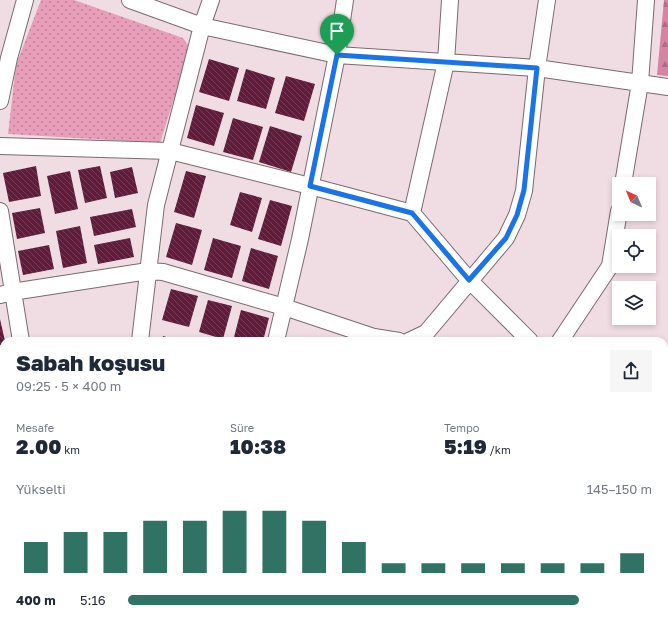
<!DOCTYPE html>
<html lang="tr">
<meta charset="utf-8">
<style>
body{margin:0;font-family:"Golos Text",sans-serif;background:#f6f6f7;color:#1f2937;height:100vh;display:flex;flex-direction:column;font-size:15px;white-space:nowrap}
*{box-sizing:border-box;margin:0}
p{font-size:13px;color:#747a83}
.icon{flex:none;width:22px;height:22px;fill:none;stroke:currentColor;stroke-width:2;stroke-linecap:round;stroke-linejoin:round}
.map{position:relative;flex:1;overflow:hidden}
.drawer{position:absolute;left:0px;top:337px;width:668px;height:286px;display:flex;flex-direction:column;background:#fff;border-radius:12px 12px 0 0;box-shadow:0 2px 6px #0003}
.drawer>*{flex:none}
.needle{width:26px;rotate:316deg}
.buttons{position:absolute;left:612px;top:177px;display:grid;gap:8px}
.buttons a{display:grid;place-items:center;width:44px;height:44px;border-radius:0px;background:#fff;box-shadow:0 2px 6px #0003;font-size:20px}
.pin{position:absolute;display:grid;place-items:center;width:34px;height:34px;color:#fff;margin:-41px -17px;border-radius:50% 50% 50% 0;rotate:-45deg;box-shadow:0 0 4px #0007}
.pin .icon{rotate:45deg}
.round{display:grid;place-items:center;flex:none;width:42px;height:42px;border-radius:0px;background:#f6f6f7}
.overview{display:flex;align-items:center;justify-content:space-between;height:68px;padding:0 16px}
h1{font-size:22px;font-weight:800;line-height:30px}
.metrics{display:grid;grid-template-columns:repeat(3,1fr);gap:6px;height:68px;padding:4px 16px}
.metrics div{display:grid;align-content:center}
.metrics b{font-size:20px;font-weight:800}
.metrics small{font-size:11px;font-weight:400}
.metrics p{font-size:11px}
.chart{height:112px;padding:8px 16px}
.chart p{display:flex;justify-content:space-between}
.chart svg{width:100%;height:72px;margin-top:4px;stroke:#307364;stroke-width:6}
ul{padding:0 16px;list-style:none;font-size:13px}
li{display:grid;grid-template-columns:64px 48px 1fr;align-items:center;height:30px}
li i{height:10px;border-radius:5px;background:#307364}
.map>svg:first-child{display:block}
.forest{fill:url(#forest-firs)}
.park{fill:url(#park-dots)}
.building{fill:url(#building-back-hatch)}
.lines{fill:none;stroke-linecap:round;stroke-linejoin:round}
.minor-casing{stroke:#7b6a70;stroke-width:18}
.minor{stroke:#fff;stroke-width:16}
.route-casing{stroke:#fff;stroke-width:8}
.route{stroke:#1a73e8;stroke-width:5}
</style>
<div class="map">
<svg width="668" height="623" viewBox="0 0 668 623">
<defs>
<pattern id="forest-firs" width="22" height="20" patternUnits="userSpaceOnUse"><rect width="22" height="20" fill="#d684a3"/><path d="M5 1l3.5 6h-7zM16 11l3.5 6h-7z" fill="#ae6c85"/></pattern>
<pattern id="park-dots" width="8" height="8" patternUnits="userSpaceOnUse"><rect width="8" height="8" fill="#e89eb9"/><path d="M2 2h.1M6 6h.1" fill="none" stroke="#bc8197" stroke-width="1.8" stroke-linecap="round"/></pattern>
<pattern id="building-back-hatch" width="6" height="6" patternUnits="userSpaceOnUse"><rect width="6" height="6" fill="#611b3b"/><path d="M-1 5l2 2M0 0l6 6M5-1l2 2" fill="none" stroke="#743c55"/></pattern>
</defs>
<rect width="100%" height="100%" fill="#f0dde3"/>
<!-- forest -->
<path class="forest" d="M664 0H668V76L657 75Z
M10 619H500L503 623H8Z"/>
<!-- park -->
<path class="park" d="M41 0H74L183 38 190 48 160 143 8 134 16 65Z"/>
<!-- building -->
<path class="building" d="M209 59 239 68 229 101 199 92Z
M246 69 275 78 266 109 237 101Z
M286 76 315 84 304 121 275 113Z
M196 105 224 113 214 146 187 138Z
M233 118 263 127 253 160 223 152Z
M270 126 302 136 291 172 259 162Z
M36 166 41 196 9 202 3 173Z
M100 166 107 198 85 203 78 170Z
M132 167 138 193 115 198 110 172Z
M70 171 78 209 55 214 47 176Z
M186 171 206 176 194 218 174 212Z
M240 192 262 198 252 232 230 225Z
M270 200 292 206 281 246 258 239Z
M40 208 45 233 17 239 12 213Z
M132 209 136 227 94 236 90 217Z
M176 223 202 230 192 265 166 257Z
M80 226 87 263 63 268 56 231Z
M130 238 134 257 98 264 94 245Z
M213 238 241 246 232 278 204 270Z
M49 245 54 269 23 275 18 251Z
M251 248 278 256 269 289 242 281Z
M171 289 198 296 189 327 162 320Z
M208 300 232 306 223 339 199 332Z
M241 310 269 318 263 341H233Z
M0 319 5 341H4V344L0 345Z
M163 336 179 341H162Z
M4 357V386H0V358Z
M611 619H625L623 623H620Z
M635 619H656L655 623H638L634 622Z"/>
<g class="lines">
<defs>
<path id="minor" d="M130 0 202 26 337 55 300 239 276 341
M345 0 337 55 537 68 668 87
M0 101 9 58 25 0
M0 146 170 151 310 186 412 213 469 280 530 341
M623 184 640 83 646 0
M0 211 21 341
M412 213 446 62 450 0
M0 295 12 292 148 271 163 272 284 307 374 337 399 341
M140 341 156 205 202 26 211 0
M409 341 426 333 506 238 517 215 524 191 537 68 547 0
M560 341 610 266 619 211
M0 404 4 403
M0 419H4
M664 478 668 482
M664 570 668 572
M664 585 668 587
M521 619 524 623"/>
</defs>
<!-- minor casing -->
<use href="#minor" class="minor-casing"/>
<!-- minor -->
<use href="#minor" class="minor"/>
</g>
<g class="lines">
<defs>
<path id="route" d="M337 55 537 68 524 190 517 215 506 238 469 280 412 213 310 186Z"/>
</defs>
<!-- route casing -->
<use href="#route" class="route-casing"/>
<!-- route -->
<use href="#route" class="route"/>
</g>
</svg>
<div class="buttons">
<a><svg class="needle" viewBox="-14 -14 28 28"><path d="M0-13l5 13h-10z" fill="#e53935"/><path d="M0 13l5-13h-10z" fill="#747a83"/></svg></a>
<a><svg class="icon" aria-label="locate" viewBox="0 0 24 24"><circle cx="12" cy="12" r="6"/><path d="M12 2v4M12 18v4M2 12h4M18 12h4"/></svg></a>
<a><svg class="icon" aria-label="layers" viewBox="0 0 24 24"><path d="M12 4l9 5-9 5-9-5zM3 14l9 5 9-5"/></svg></a>
</div>
<div class="pin" style="left:337px;top:55px;background:#1e9e55"><svg class="icon" aria-label="arrive" viewBox="0 0 24 24"><path d="M6 21V4h12l-3 4 3 4H6"/></svg></div>
<section class="drawer">
<div class="overview"><div><h1>Sabah koşusu</h1><p>09:25 · 5 × 400 m</p></div><a class="round"><svg class="icon" aria-label="share" viewBox="0 0 24 24"><path d="M12 15V3M7 8l5-5 5 5M5 13v7h14v-7"/></svg></a></div>
<div class="metrics">
<div><p>Mesafe</p><b>2.00<small> km</small></b></div>
<div><p>Süre</p><b>10:38</b></div>
<div><p>Tempo</p><b>5:19<small> /km</small></b></div>
</div>
<div class="chart"><p><span>Yükselti</span>145–150 m</p>
<svg viewBox="0 0 160 44" preserveAspectRatio="none"><path d="M5 44V25M15 44V19M25 44V19M35 44V12M45 44V12M55 44V6M65 44V6M75 44V12M85 44V25M95 44V38M105 44V38M115 44V38M125 44V38M135 44V38M145 44V38M155 44V32"/></svg>
</div>
<ul>
<li><b>400 m</b>5:16<i style="width:86%"></i></li>
</ul>
</section>
</div>
